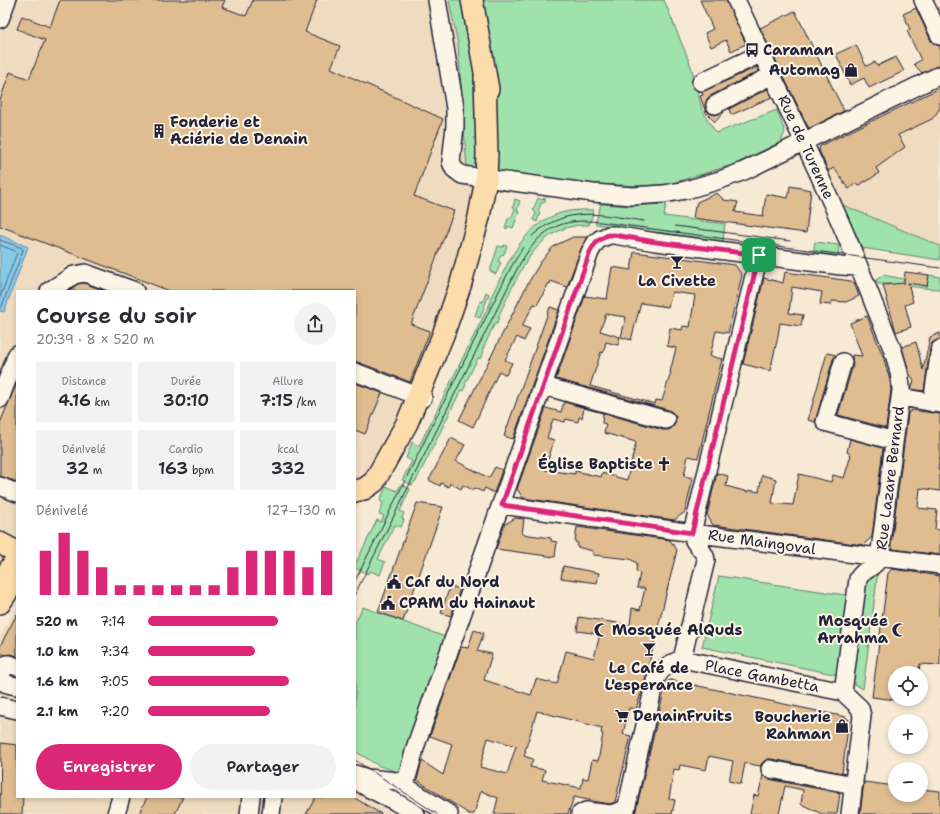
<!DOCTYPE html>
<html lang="fr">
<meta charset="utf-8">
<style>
body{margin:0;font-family:"Shantell Sans",sans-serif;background:#f2f2f3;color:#2b2b33;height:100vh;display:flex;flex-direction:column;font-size:15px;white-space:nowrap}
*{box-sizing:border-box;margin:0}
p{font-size:13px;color:#7c7c81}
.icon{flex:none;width:22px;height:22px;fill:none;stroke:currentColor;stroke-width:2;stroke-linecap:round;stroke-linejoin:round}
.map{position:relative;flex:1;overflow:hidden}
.side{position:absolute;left:16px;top:290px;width:340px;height:508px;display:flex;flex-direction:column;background:#fff;border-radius:0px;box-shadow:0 2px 6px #0003}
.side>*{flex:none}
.buttons{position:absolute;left:888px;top:666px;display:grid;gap:8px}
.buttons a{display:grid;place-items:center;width:40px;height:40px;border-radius:50%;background:#fff;box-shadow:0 2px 6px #0003;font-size:20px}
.pin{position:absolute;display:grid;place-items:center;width:34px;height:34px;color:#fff;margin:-17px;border-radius:8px;box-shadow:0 2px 6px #0006}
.round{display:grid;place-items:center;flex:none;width:42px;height:42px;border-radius:21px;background:#f2f2f3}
.overview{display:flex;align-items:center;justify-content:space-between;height:68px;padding:0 20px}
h1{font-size:22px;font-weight:600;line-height:30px}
.metrics{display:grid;grid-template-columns:repeat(3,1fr);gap:6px;height:68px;padding:4px 20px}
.metrics div{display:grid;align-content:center;border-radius:0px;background:#f2f2f3;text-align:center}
.metrics b{font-size:17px;font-weight:600}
.metrics small{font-size:11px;font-weight:400}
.metrics p{font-size:11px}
.chart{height:112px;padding:8px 20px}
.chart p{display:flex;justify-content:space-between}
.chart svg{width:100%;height:72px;margin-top:4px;stroke:#db2777;stroke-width:6}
.action{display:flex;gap:8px;margin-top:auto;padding:8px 20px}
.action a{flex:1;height:46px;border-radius:24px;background:#db2777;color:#fff;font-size:16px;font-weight:600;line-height:46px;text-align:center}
.action a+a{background:#f2f2f3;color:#2b2b33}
ul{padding:0 20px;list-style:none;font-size:13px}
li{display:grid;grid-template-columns:64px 48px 1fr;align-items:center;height:30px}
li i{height:10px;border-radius:5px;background:#db2777}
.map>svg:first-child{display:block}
.built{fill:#efdcc0}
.green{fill:#a0e2ac;stroke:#618274}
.water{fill:#87cae8;stroke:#5f87a3}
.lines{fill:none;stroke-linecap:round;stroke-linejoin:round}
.shore{stroke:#4a6580;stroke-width:1}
.building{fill:#dfbd91;stroke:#22223b;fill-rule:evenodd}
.minor-casing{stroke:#22223b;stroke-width:20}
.major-casing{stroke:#22223b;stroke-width:24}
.minor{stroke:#fcf5e5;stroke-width:17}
.major{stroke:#fcdcab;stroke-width:21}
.tram{stroke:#22223b;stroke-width:1}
.route-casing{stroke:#fff;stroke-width:8}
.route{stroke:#db2777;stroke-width:5}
.labels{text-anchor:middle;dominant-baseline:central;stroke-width:4;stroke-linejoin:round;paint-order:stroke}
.poi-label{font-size:15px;font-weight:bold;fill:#22223b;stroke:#fcf5e5;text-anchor:start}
.street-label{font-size:15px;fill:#22223b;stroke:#fcf5e5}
</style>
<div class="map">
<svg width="940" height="814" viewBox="0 0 940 814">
<rect width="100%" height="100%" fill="#f6ead4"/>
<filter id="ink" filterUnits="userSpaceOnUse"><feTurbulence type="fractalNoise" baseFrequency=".025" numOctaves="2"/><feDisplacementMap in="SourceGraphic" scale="8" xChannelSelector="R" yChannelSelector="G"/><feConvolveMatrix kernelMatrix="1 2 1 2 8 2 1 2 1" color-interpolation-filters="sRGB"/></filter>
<g filter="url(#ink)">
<!-- built -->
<path class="built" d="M0 0H449L458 44 479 173 461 269 416 390 355 512V291H17V545L0 534Z
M940 108V246L843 205 827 171 932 119Z
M17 607V797H355V791L392 814H0V636Z"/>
<!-- green -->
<path class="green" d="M449 0H664L691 66 702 110 716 133 777 110 785 132 781 142 735 164 669 184 642 186 596 184 467 170 458 44Z
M538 198 542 200 544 198 546 199 544 203 542 202 538 211 540 213 537 222 533 220 536 213 533 210Z
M515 199 520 201 517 210 519 212 513 228 508 226 507 229 505 228 508 219 511 218 515 209 513 207Z
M601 204 629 206 666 204 664 216 725 224 723 241 595 224Z
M843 205 940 246V260L862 248Z
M580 210H594L589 225C535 223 518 277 498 317L500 318 497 323H495L482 351 483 352 480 359 478 358 465 384 466 385 463 391 461 390 416 481H415L412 485 402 480 412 461 406 458 412 442 419 446 491 301 490 299C510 259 527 212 580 210Z
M815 242 839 245 838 256 813 253Z
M504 245 507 246 504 254 501 255 498 261 501 263 496 274 490 271 498 246 503 247Z
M883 275 904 279V282L927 286 929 275 940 277V289C919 289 899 283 878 284L876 280Z
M486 292 489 294 480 318 475 316 480 301 483 302Z
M401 484 410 489 400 511 404 513 402 518 404 520 401 527 395 525 378 559 385 562 380 575 370 571 368 574 355 568V565L377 520 381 522 384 516 379 514 383 503 380 501 386 486 397 491Z
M878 572 863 689 838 675 702 647 719 576 852 596 866 575Z
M363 607 448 638 436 674 398 772 379 766 355 751V623Z"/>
<!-- water -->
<path class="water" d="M0 235 28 247 4 312 0 311Z"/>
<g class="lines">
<!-- shore -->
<path class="shore" d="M0 240 22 248 23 250 2 306 0 307
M0 245 15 251 17 253 0 297"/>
</g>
<!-- building -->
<path class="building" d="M60 0H225L222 7 246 16 253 0H317L305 32 340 46 331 68 443 119 414 196 454 211 411 324 430 331 410 382 355 361V291H170L0 226V100L10 72 29 79 45 40 17 29 22 16 50 27Z
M700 0H726L746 44 731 51 726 40 711 47 705 33 713 29Z
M916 8 931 41 935 44 940 46V65L922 73 914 64 921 60 907 31 910 29 903 14Z
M795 11 844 111 810 128 808 127 760 28Z
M856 45 866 66 875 62 877 66 896 57 904 71 869 88 864 78 850 85 836 54Z
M757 67 759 71 710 96 707 99 705 105 706 110 709 113 715 115 724 112 715 122 706 113 700 96 703 95 702 92Z
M940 88V108L936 114 932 119 898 135 905 147 876 168 879 173 866 182 865 181 859 186 856 183 849 189 834 168 828 171 819 150 820 146Z
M767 89 772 97 731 115 729 109Z
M790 186 811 190 806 233 693 218 695 206H696L697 202 717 193 724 200 738 202 735 212 763 216 766 194 788 198Z
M573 237H588L581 249 567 287 551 281 550 284 549 283 537 305 534 304 522 326 530 329 524 341 517 337 505 360 512 363 506 375 499 371 473 427 459 420 527 285 540 263 552 248 558 244Z
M634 252 735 265 742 275 728 333 716 331 710 356 722 359 698 458 688 456 684 476 693 478 685 512 674 520 523 498 517 489 546 408 561 412 564 402 663 430H669L673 427 675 423 676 417 673 413 669 410 556 379 585 296 607 299 612 267 631 270ZM672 292 695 295 690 327 683 326 682 330 670 328 667 346 676 348 670 372H671L662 401 656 400 655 404 590 386 601 352 603 353 606 342 618 345 620 337 600 331 606 314 626 317 621 337 631 340 641 303 668 307ZM584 408 603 413 602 423 606 424 604 433 636 442 627 480 602 473 601 477 575 471V474L545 470 554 440 547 438 553 419 565 422 566 419 578 422 579 417 582 418Z
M785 272 851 281 854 283 859 296 846 302 832 301 831 305 820 304 822 292 792 287 789 313 803 315 801 326 780 323 777 341 770 371 743 364 764 278 783 283Z
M905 272 929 275 927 286 908 283 913 302 905 305 911 327 896 332 883 285 905 283 904 282Z
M84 283 105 291H68L78 284Z
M550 307 559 310 513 439 504 436Z
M867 316 884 359 890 381 891 390 886 428 838 415 853 365 852 355 862 356 850 323Z
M940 333V339L932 343 930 348 924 391 911 389 914 380 909 373 902 347 916 342 923 370 930 337Z
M827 353 836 355 833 359 815 422 808 420Z
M17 382V482L0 476V423Z
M355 383 382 393 365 434 355 430Z
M912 410 940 414V455L938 470H940V491L920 488 918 508 937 510 935 529 940 530V555L893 549 891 545 908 413Z
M451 438 465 445 456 461 489 478 495 467 502 470 494 493 485 488 483 492 474 488 473 490 463 485 461 489 450 483 449 487 441 483 440 486 429 480Z
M850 439 883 448 872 537 863 545 713 525 707 515 717 473 728 476 726 486 748 492 749 490 759 492 762 475 776 479 772 503 793 505 799 474 831 482 833 475 844 478 851 455 847 452Z
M417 503 443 507 403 621 378 612Z
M515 518 524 519 522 534 551 538V541L557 542 555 557 496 549 504 525Z
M577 527 670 540 677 550 643 688 636 709 629 708 623 734 631 736 615 802 610 804 598 802 574 797 568 814H494L498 798 481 791 474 814H469L417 780 422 761 443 775 452 744 430 736 461 647 468 648 474 630 484 633 477 651 492 654 484 680 531 695 536 679 557 684 566 651 594 658 600 634 577 631 579 617 630 625 632 608 640 610 645 588H637L640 573 636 572 637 563 630 559 593 555V551L577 547 578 543 575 542ZM537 711 602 728 601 733 603 734 598 761 592 760 588 779 583 778 581 788 542 780 545 770 530 767 533 759 524 756 526 751H525ZM488 738 516 746 507 774 480 767Z
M563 566 599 573 597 583 561 578Z
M892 569 940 576 939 615 940 616V665L920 664 919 671 908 670V673H895V700L872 697 888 573Z
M450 586 460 589 451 616 441 613Z
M17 614V656L10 654 4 655 0 652V646Z
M670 680 846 717 849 720 842 773 772 759H767L763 762 760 766 745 763 741 784 729 781 733 761 709 756 706 770 680 765 679 770 674 769 669 799 675 800 672 814H635L666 683Z
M1 743 17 745V797H23L22 814H0Z
M763 775 768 779 840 793 837 814H822L801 804 803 790 785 786 779 814H750L754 795 758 796Z
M864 782 895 786V795H921V789L940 791V814H860Z
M147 797H183L175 814H139Z
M316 797H353L381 814H306Z"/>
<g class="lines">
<defs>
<path id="minor" d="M437 0 455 108V126L451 162 454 169 462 175 593 193 633 196 664 194 686 190 720 180 744 171 940 75
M736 0C784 101 835 202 875 307 885 331 901 364 901 390L879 558C875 568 863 569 858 579L843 692 860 708 862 716 850 814
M923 0 940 36
M0 19 7 0
M701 82 762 53
M715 105 772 75
M49 291 74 275 85 273 135 291
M843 362 825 422 894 441
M355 372 423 398
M544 386 666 420
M901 397 940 404
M0 399 17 354
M932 403 940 349
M0 486 17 493
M502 505 692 533 940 565
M682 659 843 692
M17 667 10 664H7C2 668 0 678 3 682 7 685 13 685 17 686
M0 706 17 710
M770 769 854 785
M355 774 367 778 397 781 449 814
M355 780 368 788 394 801 416 814
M405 785 416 745 590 252 596 242 600 239 609 235H614L656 242 841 266 859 267
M116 814 121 797
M249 814 251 797
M271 814 273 797
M580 814 586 811 611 814 626 809
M625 814 655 681C660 668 669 664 682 659L706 560C705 549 692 545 692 533L759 255"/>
<path id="major" d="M472 0 488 89
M355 491 364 489 374 482 407 423 443 335 461 283 479 217 486 179 487 154 485 76
M0 543 17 552
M0 584 17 558
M0 603 17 577"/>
</defs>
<!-- minor casing -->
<use href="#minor" class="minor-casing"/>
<!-- major casing -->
<use href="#major" class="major-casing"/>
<!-- minor -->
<use href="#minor" class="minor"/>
<!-- major -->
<use href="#major" class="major"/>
<!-- tram -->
<path class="tram" d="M675 226 790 241
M532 236C568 204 601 215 644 221
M355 581 510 269 523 247
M355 594 518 267C539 230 559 217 601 222L940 268
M355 760 437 814"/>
</g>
</g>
<g class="lines" filter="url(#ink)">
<defs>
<path id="route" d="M608 235H614L656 242 759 255 692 533 502 505 590 252 596 242Z"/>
</defs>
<!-- route casing -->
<use href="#route" class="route-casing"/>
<!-- route -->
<use href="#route" class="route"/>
</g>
<!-- icons -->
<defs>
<symbol id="bus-bare" viewBox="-9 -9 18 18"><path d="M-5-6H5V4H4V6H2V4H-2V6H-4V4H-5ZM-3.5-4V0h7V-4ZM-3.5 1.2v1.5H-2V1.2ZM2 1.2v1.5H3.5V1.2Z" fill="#22223b" stroke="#fcf5e5" stroke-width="2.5" paint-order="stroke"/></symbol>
<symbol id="shop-bare" viewBox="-9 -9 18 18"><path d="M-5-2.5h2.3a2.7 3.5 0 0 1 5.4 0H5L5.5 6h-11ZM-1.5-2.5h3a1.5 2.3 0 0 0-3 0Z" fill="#22223b" stroke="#fcf5e5" stroke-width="2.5" paint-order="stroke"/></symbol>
<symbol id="building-bare" viewBox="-9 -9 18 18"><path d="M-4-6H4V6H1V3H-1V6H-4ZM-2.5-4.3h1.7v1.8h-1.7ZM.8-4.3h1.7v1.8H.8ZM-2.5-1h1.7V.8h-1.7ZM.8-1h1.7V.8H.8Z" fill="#22223b" stroke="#fcf5e5" stroke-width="2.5" paint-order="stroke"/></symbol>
<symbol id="bar-bare" viewBox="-9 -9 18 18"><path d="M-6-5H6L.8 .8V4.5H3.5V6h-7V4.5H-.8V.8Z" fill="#22223b" stroke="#fcf5e5" stroke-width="2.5" paint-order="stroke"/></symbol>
<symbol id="church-bare" viewBox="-9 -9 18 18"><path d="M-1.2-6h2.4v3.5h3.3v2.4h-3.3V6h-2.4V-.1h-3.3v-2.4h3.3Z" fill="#22223b" stroke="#fcf5e5" stroke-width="2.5" paint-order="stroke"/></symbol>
<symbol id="civic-bare" viewBox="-9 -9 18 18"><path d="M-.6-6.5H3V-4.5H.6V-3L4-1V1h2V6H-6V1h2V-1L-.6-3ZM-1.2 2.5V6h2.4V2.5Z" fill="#22223b" stroke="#fcf5e5" stroke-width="2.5" paint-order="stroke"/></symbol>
<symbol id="mosque-bare" viewBox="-9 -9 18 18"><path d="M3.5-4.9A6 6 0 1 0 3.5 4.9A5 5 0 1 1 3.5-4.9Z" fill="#22223b" stroke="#fcf5e5" stroke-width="2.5" paint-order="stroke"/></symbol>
<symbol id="supermarket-bare" viewBox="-9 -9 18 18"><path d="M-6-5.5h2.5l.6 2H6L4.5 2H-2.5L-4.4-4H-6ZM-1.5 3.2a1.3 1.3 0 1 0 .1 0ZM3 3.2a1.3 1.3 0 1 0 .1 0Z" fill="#22223b" stroke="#fcf5e5" stroke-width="2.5" paint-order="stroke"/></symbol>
</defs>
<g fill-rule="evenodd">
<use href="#bus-bare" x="742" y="40" width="20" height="20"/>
<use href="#shop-bare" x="841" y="60" width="20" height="20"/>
<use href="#building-bare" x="149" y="121" width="20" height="20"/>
<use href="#bar-bare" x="667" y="252" width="20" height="20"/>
<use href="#church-bare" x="654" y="454" width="20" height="20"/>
<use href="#civic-bare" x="384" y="572" width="20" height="20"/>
<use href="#civic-bare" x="378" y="593" width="20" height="20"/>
<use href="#mosque-bare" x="591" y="620" width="20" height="20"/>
<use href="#mosque-bare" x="889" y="620" width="20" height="20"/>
<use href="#bar-bare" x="639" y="639" width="20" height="20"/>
<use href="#supermarket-bare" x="612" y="706" width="20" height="20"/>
<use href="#shop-bare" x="832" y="716" width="20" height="20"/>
</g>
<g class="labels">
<!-- poi labels -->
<g class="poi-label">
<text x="763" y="50">Caraman</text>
<text x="840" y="70" text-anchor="end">Automag</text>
<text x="170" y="122">Fonderie et<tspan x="170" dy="17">Aciérie de Denain</tspan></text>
<text x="677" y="281" text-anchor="middle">La Civette</text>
<text x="653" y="464" text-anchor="end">Église Baptiste</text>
<text x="405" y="582">Caf du Nord</text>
<text x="399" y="603">CPAM du Hainaut</text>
<text x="888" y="621" text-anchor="end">Mosquée<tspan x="888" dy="17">Arrahma</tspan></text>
<text x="612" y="630">Mosquée AlQuds</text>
<text x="649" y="668" text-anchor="middle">Le Café de<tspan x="649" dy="17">L'esperance</tspan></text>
<text x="633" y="716">DenainFruits</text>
<text x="831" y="717" text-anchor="end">Boucherie<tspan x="831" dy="17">Rahman</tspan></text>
</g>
<!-- street labels -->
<g class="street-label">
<text transform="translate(806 147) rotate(65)">Rue de Turenne</text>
<text transform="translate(890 478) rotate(-83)">Rue Lazare Bernard</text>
<text transform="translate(762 542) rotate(8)">Rue Maingoval</text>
<text transform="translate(762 676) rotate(11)">Place Gambetta</text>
</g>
</g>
</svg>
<div class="buttons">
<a><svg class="icon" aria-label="locate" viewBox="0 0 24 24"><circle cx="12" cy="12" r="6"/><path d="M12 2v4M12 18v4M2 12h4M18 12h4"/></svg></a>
<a>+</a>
<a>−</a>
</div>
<div class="pin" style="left:759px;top:255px;background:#1e9e55"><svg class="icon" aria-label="arrive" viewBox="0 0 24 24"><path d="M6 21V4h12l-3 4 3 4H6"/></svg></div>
<section class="side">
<div class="overview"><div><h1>Course du soir</h1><p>20:39 · 8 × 520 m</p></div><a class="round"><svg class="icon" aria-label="share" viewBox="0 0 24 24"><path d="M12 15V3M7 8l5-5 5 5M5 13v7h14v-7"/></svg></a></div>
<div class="metrics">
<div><p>Distance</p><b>4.16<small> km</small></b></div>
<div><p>Durée</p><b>30:10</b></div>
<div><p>Allure</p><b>7:15<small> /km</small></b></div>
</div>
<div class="metrics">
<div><p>Dénivelé</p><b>32<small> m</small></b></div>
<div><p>Cardio</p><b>163<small> bpm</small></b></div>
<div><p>kcal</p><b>332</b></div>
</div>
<div class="chart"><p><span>Dénivelé</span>127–130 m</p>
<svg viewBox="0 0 160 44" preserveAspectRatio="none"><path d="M5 44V17M15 44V6M25 44V17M35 44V27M45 44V38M55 44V38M65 44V38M75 44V38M85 44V38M95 44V38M105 44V27M115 44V17M125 44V17M135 44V17M145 44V27M155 44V17"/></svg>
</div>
<ul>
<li><b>520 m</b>7:14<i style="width:69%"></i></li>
<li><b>1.0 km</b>7:34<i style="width:57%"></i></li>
<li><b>1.6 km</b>7:05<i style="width:75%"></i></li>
<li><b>2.1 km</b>7:20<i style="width:65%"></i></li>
</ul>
<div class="action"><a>Enregistrer</a><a>Partager</a></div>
</section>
</div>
